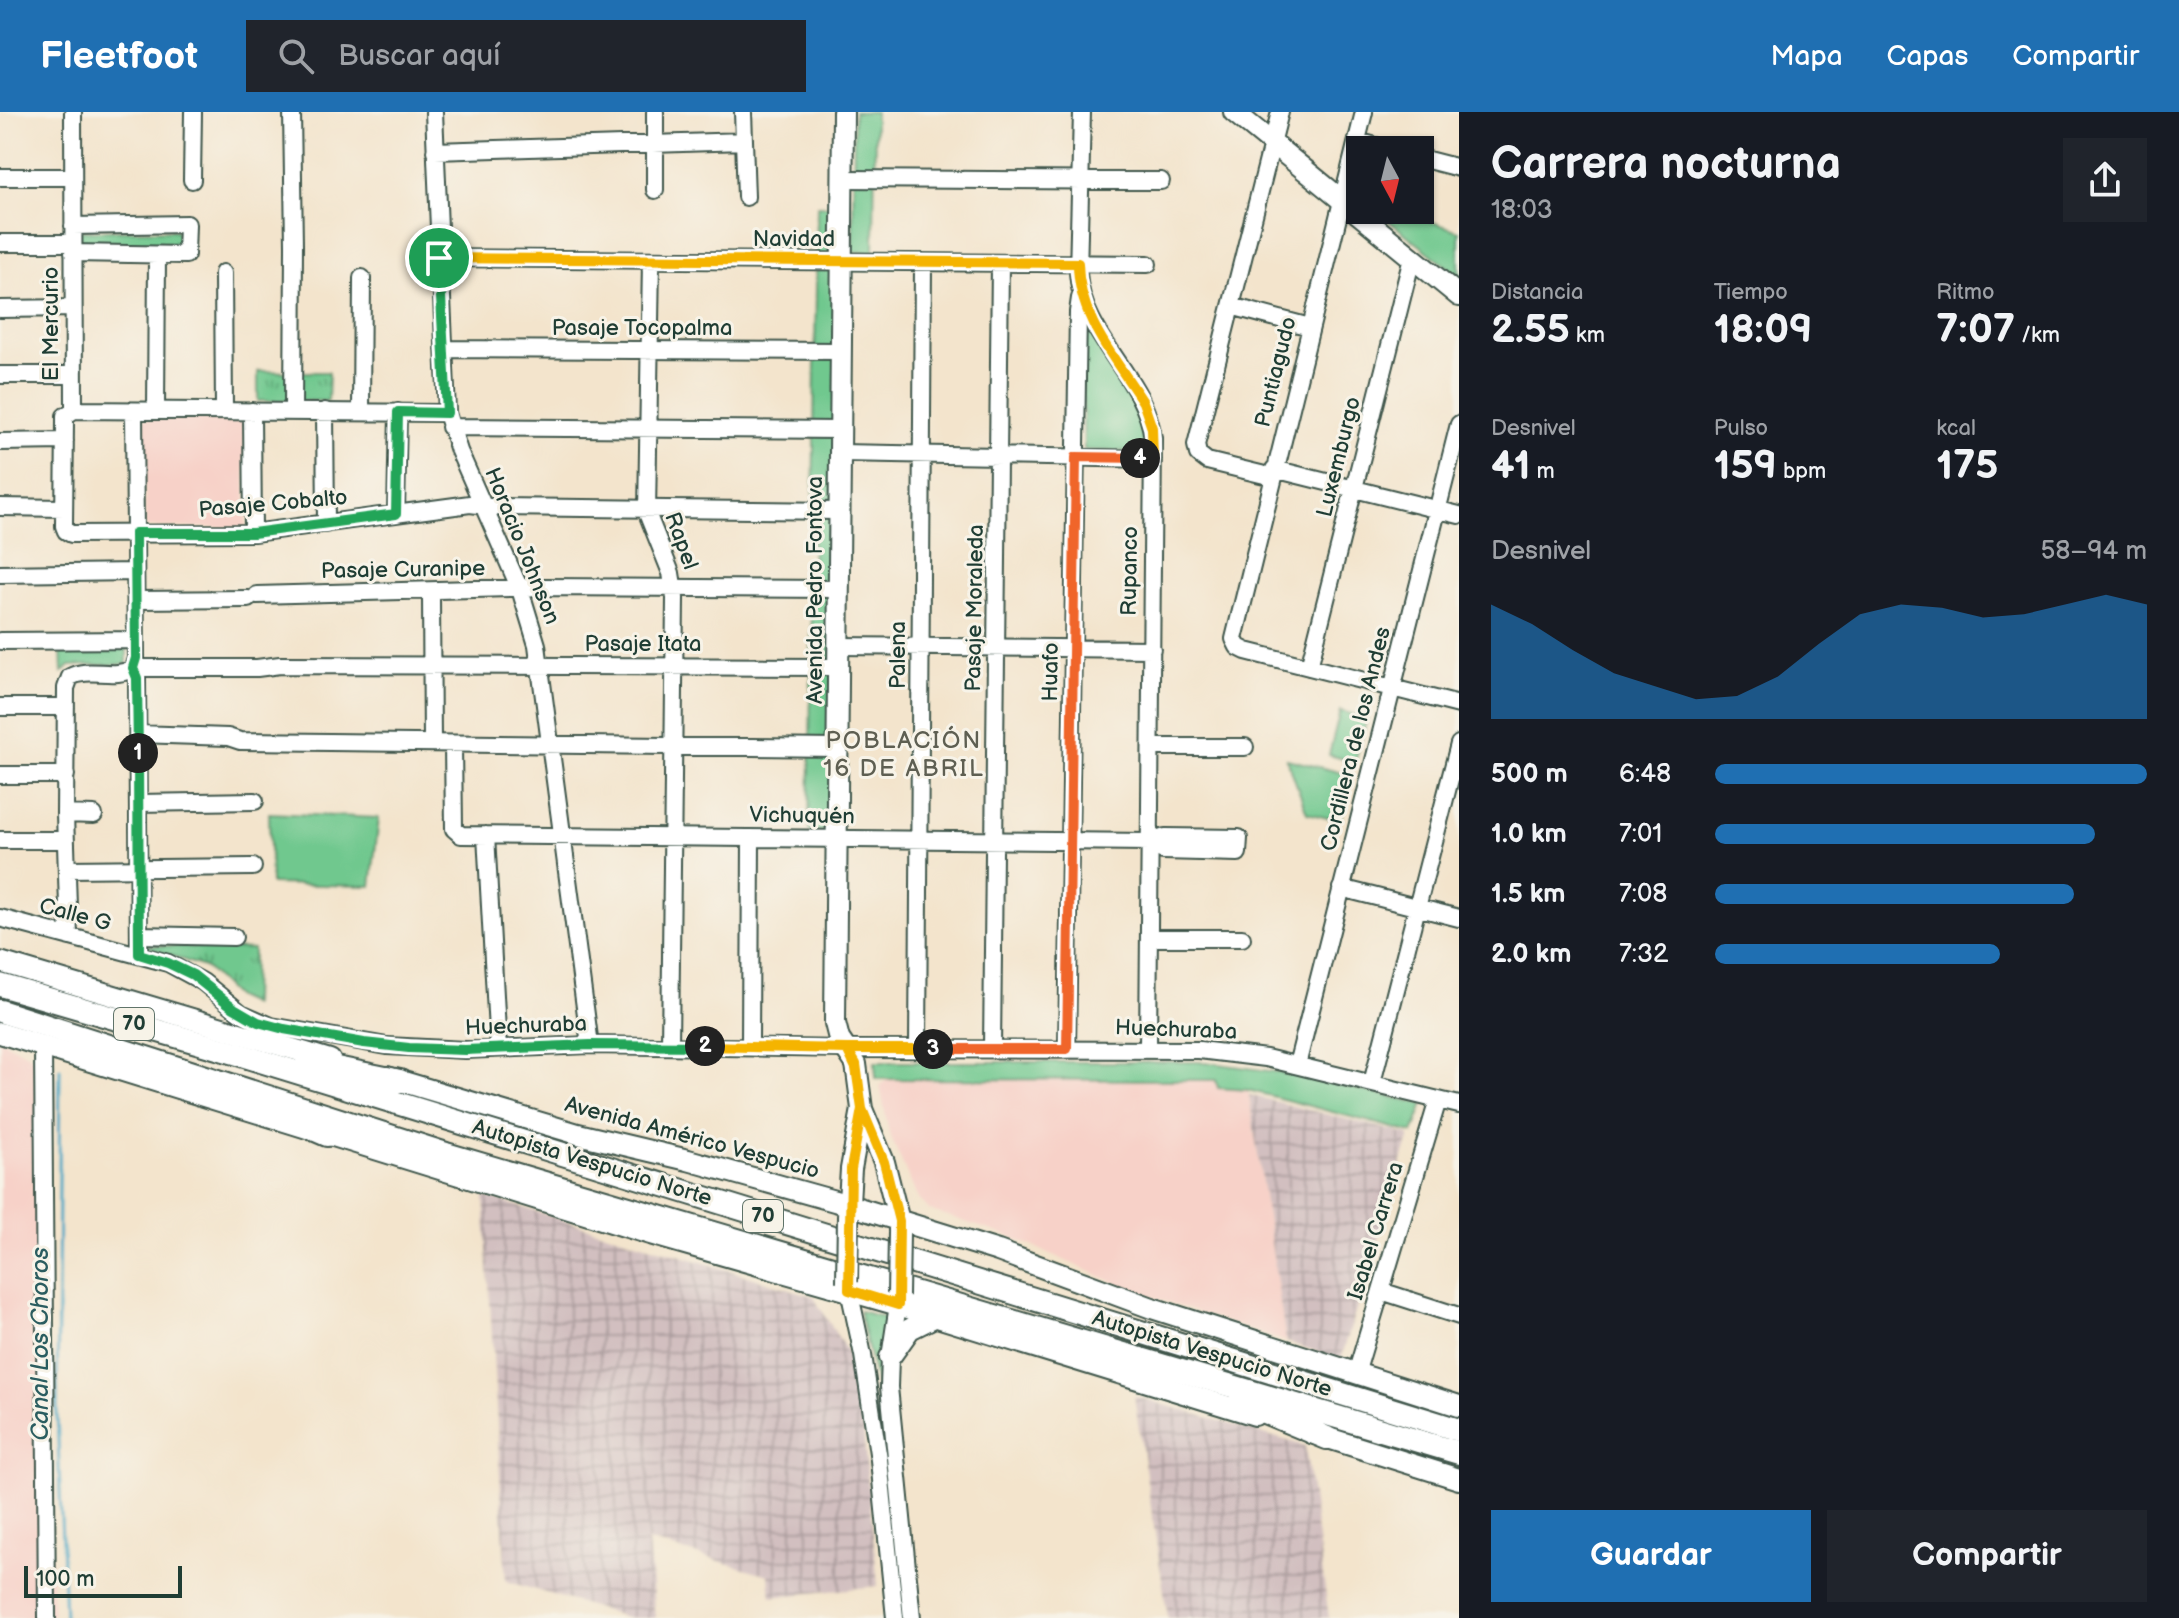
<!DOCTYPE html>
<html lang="es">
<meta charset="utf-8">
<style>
body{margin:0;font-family:"Balsamiq Sans",sans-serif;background:#20242c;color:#f1f3f6;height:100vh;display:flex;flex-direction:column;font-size:30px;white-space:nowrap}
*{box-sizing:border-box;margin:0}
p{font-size:26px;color:#9ea1a6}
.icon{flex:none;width:44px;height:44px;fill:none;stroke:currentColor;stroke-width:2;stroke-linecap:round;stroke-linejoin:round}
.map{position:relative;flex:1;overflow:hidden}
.details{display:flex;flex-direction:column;background:#171b24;width:720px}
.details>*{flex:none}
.needle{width:52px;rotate:173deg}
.fabs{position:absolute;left:1346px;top:24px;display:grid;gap:16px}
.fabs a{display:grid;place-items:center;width:88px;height:88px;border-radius:0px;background:#171b24;box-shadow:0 2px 6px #0004;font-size:40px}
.scale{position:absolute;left:24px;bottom:20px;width:158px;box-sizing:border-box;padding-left:8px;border:4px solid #1f3d34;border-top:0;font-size:22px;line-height:28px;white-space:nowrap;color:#1f3d34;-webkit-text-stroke:6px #f7f3e8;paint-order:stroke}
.pin{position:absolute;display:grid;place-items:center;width:68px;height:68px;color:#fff;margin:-34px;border:4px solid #fff;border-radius:50%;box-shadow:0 2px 8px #0007}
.km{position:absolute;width:40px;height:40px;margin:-20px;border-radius:50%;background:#222;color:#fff;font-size:22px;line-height:40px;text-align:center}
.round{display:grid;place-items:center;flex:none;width:84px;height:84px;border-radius:0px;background:#20242c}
.overview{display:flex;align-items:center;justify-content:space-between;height:136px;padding:0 32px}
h1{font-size:44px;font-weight:700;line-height:60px}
.figures{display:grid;grid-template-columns:repeat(3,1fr);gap:12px;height:136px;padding:8px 32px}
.figures div{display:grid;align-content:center}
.figures b{font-size:40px;font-weight:700}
.figures small{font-size:22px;font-weight:400}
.figures p{font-size:22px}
.chart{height:224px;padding:16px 32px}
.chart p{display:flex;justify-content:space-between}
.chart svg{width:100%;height:144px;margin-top:8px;fill:#1f6fb2;opacity:.7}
.action{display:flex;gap:16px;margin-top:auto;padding:16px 32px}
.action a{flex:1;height:92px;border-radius:0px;background:#1f6fb2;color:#fff;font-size:32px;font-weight:700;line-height:92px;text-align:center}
.action a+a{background:#20242c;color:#f1f3f6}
ul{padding:0 32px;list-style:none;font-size:26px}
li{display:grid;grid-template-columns:128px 96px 1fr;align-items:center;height:60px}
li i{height:20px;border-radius:10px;background:#1f6fb2}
header{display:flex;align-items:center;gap:48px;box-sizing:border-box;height:112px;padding:0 40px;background:#1f6fb2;color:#fff}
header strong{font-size:38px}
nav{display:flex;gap:44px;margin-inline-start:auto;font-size:28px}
.search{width:560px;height:72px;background:#20242c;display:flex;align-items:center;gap:20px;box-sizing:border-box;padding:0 28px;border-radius:0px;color:#9ea1a6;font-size:30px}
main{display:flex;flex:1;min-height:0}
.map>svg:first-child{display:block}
.built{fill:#f7d1c8}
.industrial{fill:url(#industrial-grid)}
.grass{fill:#70c88e;stroke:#488261;stroke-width:2}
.park{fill:url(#park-tufts);stroke:#488261;stroke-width:2}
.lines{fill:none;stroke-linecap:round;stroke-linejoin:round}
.stream{stroke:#46a7c6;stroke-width:3}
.minor-casing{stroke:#3f564b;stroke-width:20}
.major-casing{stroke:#3f564b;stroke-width:24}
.highway-casing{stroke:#3f564b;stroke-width:26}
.minor{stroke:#fff;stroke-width:16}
.major{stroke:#fff;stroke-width:20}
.highway{stroke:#fff;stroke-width:22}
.major-bridge-casing{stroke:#3f564b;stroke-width:24;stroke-linecap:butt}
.major-bridge{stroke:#fff;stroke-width:20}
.split-1-casing{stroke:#fff;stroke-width:16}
.split-2-casing{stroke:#fff;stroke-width:16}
.split-3-casing{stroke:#fff;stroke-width:16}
.split-4-casing{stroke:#fff;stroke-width:16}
.split-5-casing{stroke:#fff;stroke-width:16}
.split-1{stroke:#22a559;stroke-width:10}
.split-2{stroke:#22a559;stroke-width:10}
.split-3{stroke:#f5b400;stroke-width:10}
.split-4{stroke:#f0652b;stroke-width:10}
.split-5{stroke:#f5b400;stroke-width:10}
.labels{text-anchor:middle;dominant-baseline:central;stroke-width:6;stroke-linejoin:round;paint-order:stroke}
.shield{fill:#f7f3e8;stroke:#60746a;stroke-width:2}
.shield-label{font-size:20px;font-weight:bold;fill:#1f3d34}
.street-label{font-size:22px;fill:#1f3d34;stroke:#f7f3e8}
.neighbourhood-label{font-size:24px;letter-spacing:2px;fill:#5e5f52;stroke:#f7f3e8}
.water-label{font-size:24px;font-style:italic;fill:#2b5d60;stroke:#f7f3e8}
</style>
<header>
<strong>Fleetfoot</strong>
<div class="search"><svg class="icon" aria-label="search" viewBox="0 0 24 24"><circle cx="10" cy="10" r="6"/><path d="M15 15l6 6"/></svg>Buscar aquí</div>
<nav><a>Mapa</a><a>Capas</a><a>Compartir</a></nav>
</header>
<main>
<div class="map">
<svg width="1459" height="1506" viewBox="0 0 1459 1506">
<defs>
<pattern id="industrial-grid" width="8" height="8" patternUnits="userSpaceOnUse" patternTransform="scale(2)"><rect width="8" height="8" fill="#d2bfc0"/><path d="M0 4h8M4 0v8" fill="none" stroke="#aa9c9d"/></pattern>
<pattern id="park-tufts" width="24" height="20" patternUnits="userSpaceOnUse" patternTransform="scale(2)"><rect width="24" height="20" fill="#70c88e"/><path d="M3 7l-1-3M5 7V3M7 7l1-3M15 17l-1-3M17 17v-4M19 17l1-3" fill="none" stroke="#5ba475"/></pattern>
</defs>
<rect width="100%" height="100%" fill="#f7f3e8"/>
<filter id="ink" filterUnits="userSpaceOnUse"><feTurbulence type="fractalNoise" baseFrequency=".0125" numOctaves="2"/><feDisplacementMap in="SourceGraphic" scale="16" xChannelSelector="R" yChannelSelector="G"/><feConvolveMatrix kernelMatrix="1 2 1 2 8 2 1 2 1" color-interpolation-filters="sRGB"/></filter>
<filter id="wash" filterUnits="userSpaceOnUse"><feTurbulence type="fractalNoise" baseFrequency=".006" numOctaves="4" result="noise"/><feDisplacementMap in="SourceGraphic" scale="32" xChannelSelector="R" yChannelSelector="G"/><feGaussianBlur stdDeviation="1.8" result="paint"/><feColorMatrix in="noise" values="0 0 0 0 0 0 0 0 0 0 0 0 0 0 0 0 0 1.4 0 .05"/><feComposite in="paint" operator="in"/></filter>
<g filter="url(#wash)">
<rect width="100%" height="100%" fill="#f3e4cc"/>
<!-- built -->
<path class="built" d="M245 306 246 416 145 415 144 307Z
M0 927 36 947 53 1506H0Z
M888 967 1216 968 1219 976 1248 978 1286 1230 1132 1178 1014 1126 929 1098 918 1087 889 1021 880 973Z"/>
<!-- industrial -->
<path class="industrial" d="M1249 983 1410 1023 1341 1247 1286 1230Z
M484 1084 813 1184 857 1256 878 1474 771 1485 769 1463 648 1429 655 1506H629L506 1469Z
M1134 1284 1305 1334 1329 1506H1168Z"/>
<!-- grass -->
<path class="grass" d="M854 0H875L874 140H853Z
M817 94H837L831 720H809Z
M1375 98H1396L1459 119V164Z
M176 118 181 130 175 138H77V119Z
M1081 204C1107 245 1146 290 1143 340L1084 338Z
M61 535H127V552L70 554 62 560Z
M1340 599 1367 606 1355 650 1329 643Z
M1287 647 1351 663 1340 709 1307 701Z
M269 701 379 706 371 774 271 772Z
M875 950H1205L1276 960 1424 992 1413 1021 1248 978 1218 976 1216 968 876 967Z
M859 1199 887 1206 883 1299Z"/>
<!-- park -->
<path class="park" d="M258 259 289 260V289H258Z
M297 260H329L328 289H297Z
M143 833 253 837 252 893 235 885 206 856Z"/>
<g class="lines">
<!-- stream -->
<path class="stream" d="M60 957 57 1301 65 1506"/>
</g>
</g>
<g filter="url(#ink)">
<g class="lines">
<defs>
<path id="minor" d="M73 0 74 298
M292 0 294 134 293 299
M434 0 447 301 459 339 520 477 537 533 590 933
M655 0V78
M743 0 746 85
M1082 0 1078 161C1082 225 1145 264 1153 326L1148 937
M1364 0 1234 527 1238 535 1246 539 1459 593
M1357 29 1390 38
M435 39 744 29
M1420 46 1459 56
M0 65H73
M842 67 1161 69
M192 68 193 0
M0 131H73
M73 141 186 143 187 112 73 114
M439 146 1148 152
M651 148 647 401 671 461 675 486 670 934
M223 161 224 299
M1231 194 1310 215
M0 197 73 196
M444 237 841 239
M0 263H72
M74 298 65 304V309L64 414 66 419 71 422 253 421 470 392 494 395 839 399
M74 298 447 301
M134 299 136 546 133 556 137 566 139 842
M156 299 157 143
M252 299 253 421
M325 299 326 412
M361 299 362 166
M450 315 840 318
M0 330 65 329
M840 341 1153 347
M1274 357 1459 403
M1273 365 1207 349 1198 342 1196 333 1280 0
M0 395 64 396
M396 402 398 300
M0 462 135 460
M257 483 545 475 839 477
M136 488 248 487
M0 529 136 528
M838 534 1152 537
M1309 555 1412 146
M0 595H66
M138 622 228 625 240 629 837 636
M432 631 431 485 433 480
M453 632 454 717 461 723 1150 730 1165 725 1239 726 1238 741 1163 739 1150 730
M1151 635H1245
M0 663H66
M138 691 255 689
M65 702 94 703
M486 723 498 937
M0 728H66
M67 757 253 755
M1341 776 1459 806
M0 806 168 851 203 870 241 901 271 914 387 934 465 938 590 933 847 937 1199 938 1266 946 1459 993
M139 823 234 825
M69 825 65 702 66 576 70 565C89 554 115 568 133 556H257L280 553 838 555
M1149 826H1242
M43 934 47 1506
M750 934 751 726
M918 937 923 150
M992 937 1000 151
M1067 937 1078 200 1080 186
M1297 953 1459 312
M1372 971 1459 632
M849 1178 863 1243 879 1348 895 1506
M1381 1179 1459 1204
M898 1193 890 1245 889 1275 912 1506
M1356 1262 1438 988"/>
<path id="major" d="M843 0 835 911 839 927 856 952 862 997 884 1050 899 1109V1119
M1234 0 1459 184
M0 850 330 948
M0 921 650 1122 898 1193 1255 1303
M387 965 578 1022 688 1048 849 1093 998 1139 1152 1196 1459 1294
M848 1105 851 1057 862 997
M890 1245 910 1217 934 1205
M1312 1321 1459 1367"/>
<path id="highway" d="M0 873 238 942 1459 1318
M0 899 446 1042 1459 1341
M307 950 400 969
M281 1003 327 1023
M1240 1290 1327 1326"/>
</defs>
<!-- minor casing -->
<use href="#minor" class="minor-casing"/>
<!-- major casing -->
<use href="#major" class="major-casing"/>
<!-- highway casing -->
<use href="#highway" class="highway-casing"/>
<!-- minor -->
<use href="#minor" class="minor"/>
<!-- major -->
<use href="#major" class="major"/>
<!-- highway -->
<use href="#highway" class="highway"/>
<defs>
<path id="major-bridge" d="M847 1170 848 1105
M898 1184 899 1121"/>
</defs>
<!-- major-bridge casing -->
<use href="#major-bridge" class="major-bridge-casing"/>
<!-- major-bridge -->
<use href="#major-bridge" class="major-bridge"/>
</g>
</g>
<g class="lines" filter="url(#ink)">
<defs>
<path id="split-1" d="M138 641 137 566 133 556 136 546 135 421H253L396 402 398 300 447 301 439 146"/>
<path id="split-2" d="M138 641 139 842 168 851 193 863 234 896 258 910 284 917 364 931 409 936 465 938 590 933 705 934"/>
<path id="split-3" d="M705 934 847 937 856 952 862 997 851 1057 849 1178 898 1193 899 1109 884 1050 862 997 856 956 847 937H933"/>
<path id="split-4" d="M933 937H1067L1076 345 1140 346"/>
<path id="split-5" d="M439 146 1078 151C1078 205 1115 246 1143 290L1152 316 1153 347 1140 346"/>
</defs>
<!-- split-1 casing -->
<use href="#split-1" class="split-1-casing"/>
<!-- split-2 casing -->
<use href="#split-2" class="split-2-casing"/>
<!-- split-3 casing -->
<use href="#split-3" class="split-3-casing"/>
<!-- split-4 casing -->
<use href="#split-4" class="split-4-casing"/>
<!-- split-5 casing -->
<use href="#split-5" class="split-5-casing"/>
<!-- split-1 -->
<use href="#split-1" class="split-1"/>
<!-- split-2 -->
<use href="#split-2" class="split-2"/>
<!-- split-3 -->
<use href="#split-3" class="split-3"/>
<!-- split-4 -->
<use href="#split-4" class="split-4"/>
<!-- split-5 -->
<use href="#split-5" class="split-5"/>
</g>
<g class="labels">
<!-- shield labels -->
<g class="shield">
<rect x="114" y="896" width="40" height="32" rx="6"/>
<rect x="743" y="1088" width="40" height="32" rx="6"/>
</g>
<g class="shield-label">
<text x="134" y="912">70</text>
<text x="763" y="1104">70</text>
</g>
<!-- street labels -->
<g class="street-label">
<text x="794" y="127">Navidad</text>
<text transform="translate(51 212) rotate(-90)">El Mercurio</text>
<text x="642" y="216">Pasaje Tocopalma</text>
<text transform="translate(1276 260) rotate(-76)">Puntiagudo</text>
<text transform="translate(1339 345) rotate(-76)">Luxemburgo</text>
<text transform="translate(273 392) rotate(-5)">Pasaje Cobalto</text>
<text transform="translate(681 429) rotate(70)">Rapel</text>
<text transform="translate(522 434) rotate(68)">Horacio Johnson</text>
<text transform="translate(403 458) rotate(-1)">Pasaje Curanipe</text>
<text transform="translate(1130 459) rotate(-89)">Rupanco</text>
<text transform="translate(815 478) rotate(-90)">Avenida Pedro Fontova</text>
<text transform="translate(975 496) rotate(-89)">Pasaje Moraleda</text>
<text x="643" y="532">Pasaje Itata</text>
<text transform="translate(898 543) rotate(-90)">Palena</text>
<text transform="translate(1051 560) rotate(-89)">Huafo</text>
<text transform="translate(1356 627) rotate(-76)">Cordillera de los Andes</text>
<text transform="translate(802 704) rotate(1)">Vichuquén</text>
<text transform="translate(75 803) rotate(15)">Calle G</text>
<text transform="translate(526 914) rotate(-2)">Huechuraba</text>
<text transform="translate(1176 918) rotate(2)">Huechuraba</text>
<text transform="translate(692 1026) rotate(15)">Avenida Américo Vespucio</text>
<text transform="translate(592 1051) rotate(17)">Autopista Vespucio Norte</text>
<text transform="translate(1376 1119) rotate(-73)">Isabel Carrera</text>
<text transform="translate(1212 1242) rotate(17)">Autopista Vespucio Norte</text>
</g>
<!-- neighbourhood labels -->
<g class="neighbourhood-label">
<text x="904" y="628">POBLACIÓN<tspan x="904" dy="28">16 DE ABRIL</tspan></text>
</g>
<!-- water labels -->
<g class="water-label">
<text transform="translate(40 1232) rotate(-90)">Canal Los Choros</text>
</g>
</g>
</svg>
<div class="fabs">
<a><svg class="needle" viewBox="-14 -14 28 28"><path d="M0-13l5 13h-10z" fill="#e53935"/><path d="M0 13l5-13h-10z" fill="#9ea1a6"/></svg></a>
</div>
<div class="scale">100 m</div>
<div class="pin" style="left:439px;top:146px;background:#1e9e55"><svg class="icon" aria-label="arrive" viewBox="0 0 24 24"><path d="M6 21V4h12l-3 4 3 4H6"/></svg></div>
<b class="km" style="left:138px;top:641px">1</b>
<b class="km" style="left:705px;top:934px">2</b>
<b class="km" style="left:933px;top:937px">3</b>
<b class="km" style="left:1140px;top:346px">4</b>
</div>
<section class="details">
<div class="overview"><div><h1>Carrera nocturna</h1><p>18:03</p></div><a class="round"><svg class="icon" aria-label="share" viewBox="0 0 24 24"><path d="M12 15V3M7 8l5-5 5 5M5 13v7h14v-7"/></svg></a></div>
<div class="figures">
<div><p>Distancia</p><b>2.55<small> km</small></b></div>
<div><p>Tiempo</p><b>18:09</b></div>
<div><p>Ritmo</p><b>7:07<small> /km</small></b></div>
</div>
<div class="figures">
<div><p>Desnivel</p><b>41<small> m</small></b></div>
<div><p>Pulso</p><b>159<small> bpm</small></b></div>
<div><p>kcal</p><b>175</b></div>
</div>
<div class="chart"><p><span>Desnivel</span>58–94 m</p>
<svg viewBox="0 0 160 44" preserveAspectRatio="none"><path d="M0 44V9L10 15L20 23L30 30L40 34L50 38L60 37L70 31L80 21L90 12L100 9L110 10L120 13L130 12L140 9L150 6L160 9V44z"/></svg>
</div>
<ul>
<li><b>500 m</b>6:48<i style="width:100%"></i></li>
<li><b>1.0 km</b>7:01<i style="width:88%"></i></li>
<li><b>1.5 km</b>7:08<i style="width:83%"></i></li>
<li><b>2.0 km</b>7:32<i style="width:66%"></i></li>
</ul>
<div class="action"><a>Guardar</a><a>Compartir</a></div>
</section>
</main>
